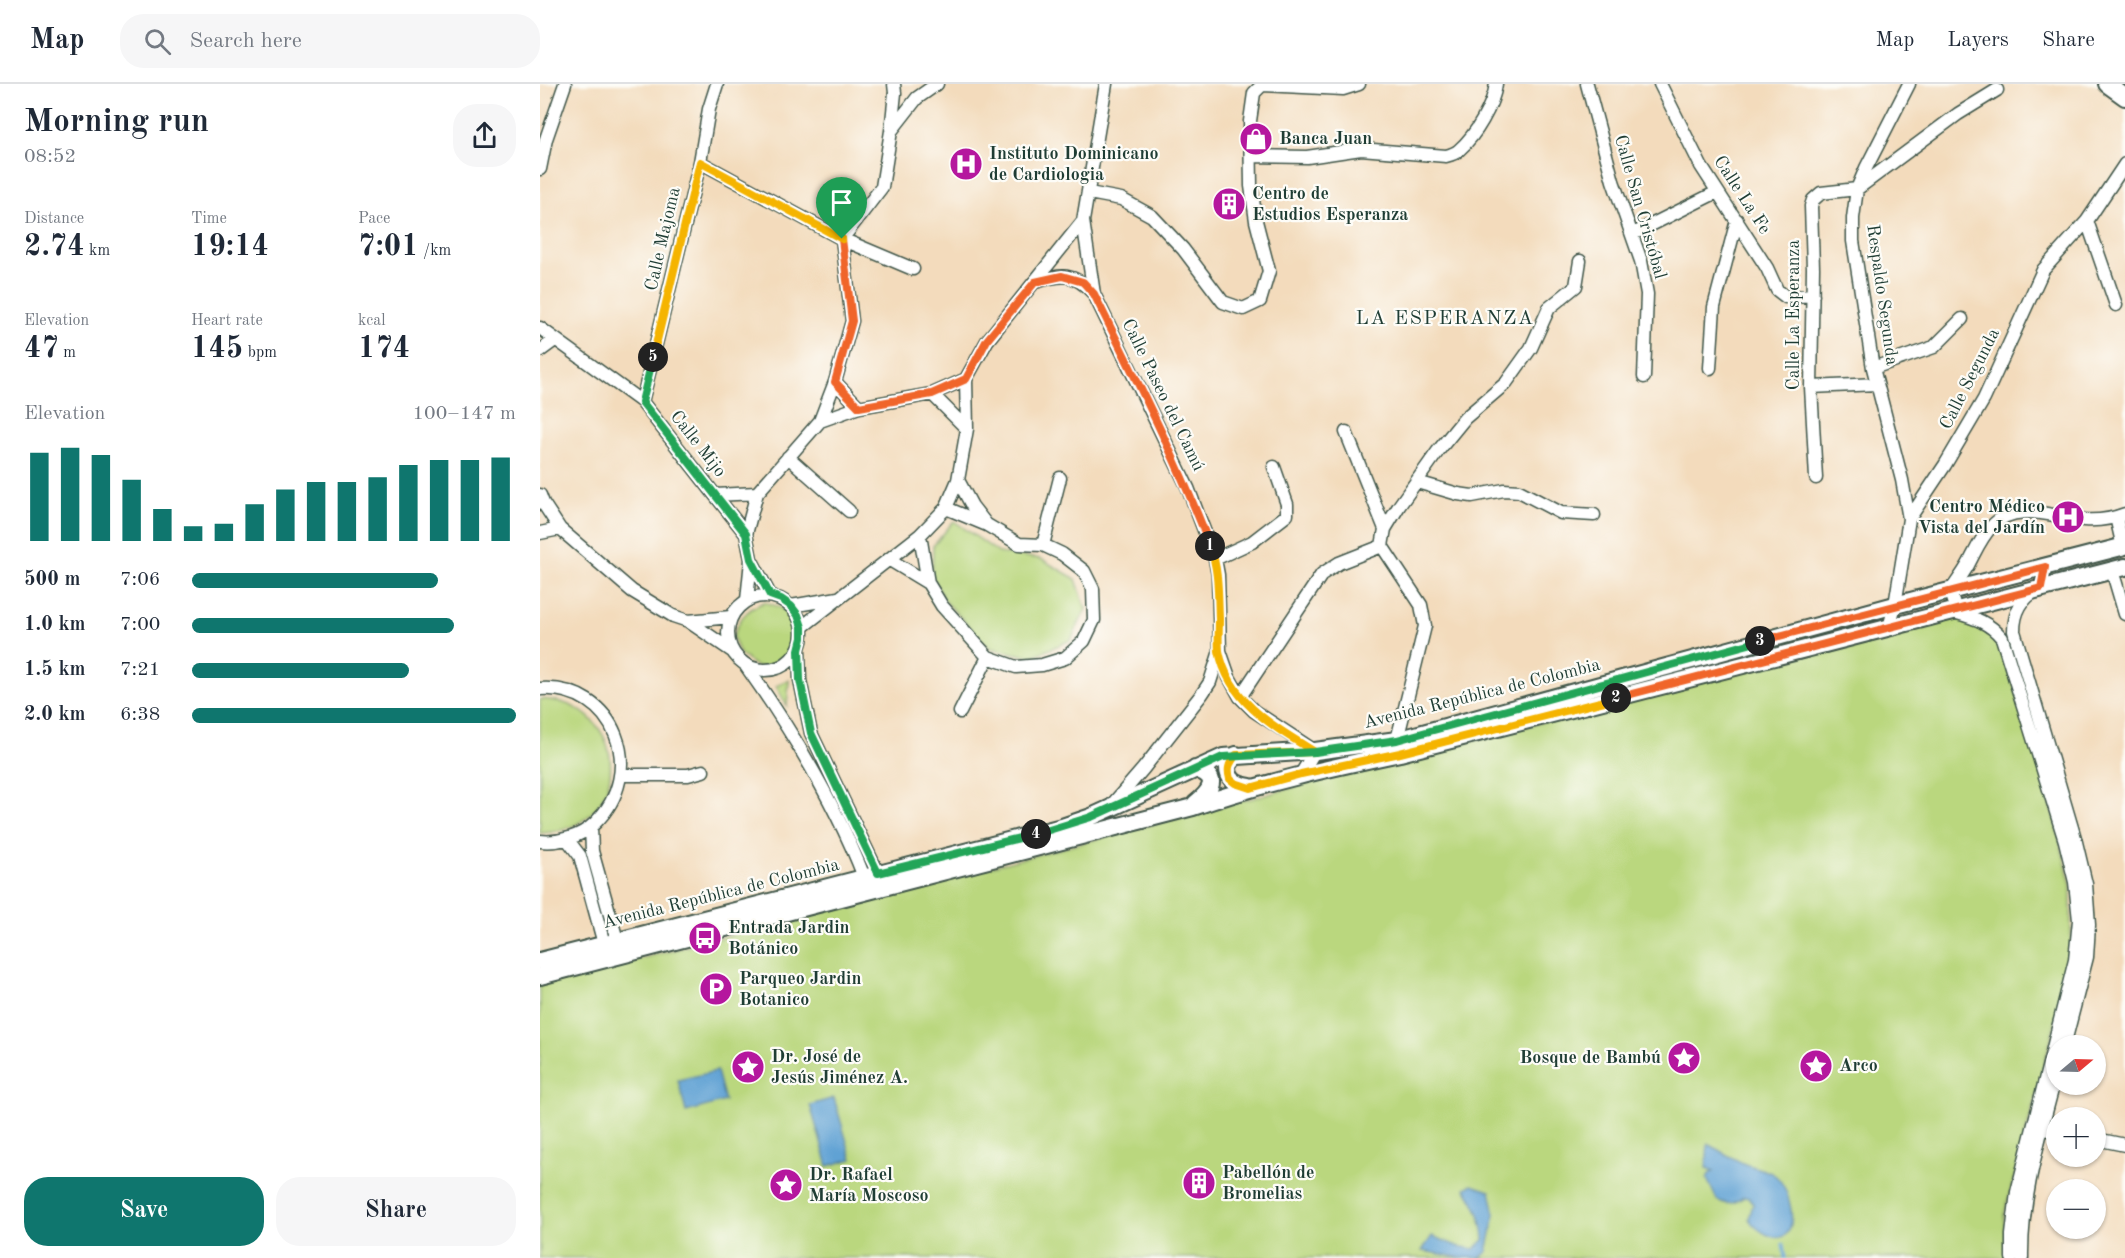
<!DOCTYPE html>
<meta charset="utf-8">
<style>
body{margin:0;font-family:"Old Standard TT",serif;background:#f6f6f7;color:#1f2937;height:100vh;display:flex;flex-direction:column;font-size:22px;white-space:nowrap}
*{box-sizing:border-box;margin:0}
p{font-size:20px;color:#747a83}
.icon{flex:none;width:33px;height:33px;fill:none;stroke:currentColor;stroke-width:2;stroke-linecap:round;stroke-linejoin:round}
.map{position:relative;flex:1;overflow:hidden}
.details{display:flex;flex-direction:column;background:#fff;width:540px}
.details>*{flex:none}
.needle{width:39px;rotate:71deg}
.buttons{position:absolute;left:1506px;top:951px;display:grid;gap:12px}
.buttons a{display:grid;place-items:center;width:60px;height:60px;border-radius:50%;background:#fff;box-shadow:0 2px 4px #0004;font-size:30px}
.pin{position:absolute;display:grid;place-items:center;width:51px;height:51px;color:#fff;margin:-62px -26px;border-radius:50% 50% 50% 0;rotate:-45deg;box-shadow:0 0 6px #0007}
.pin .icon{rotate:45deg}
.km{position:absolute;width:30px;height:30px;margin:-15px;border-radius:50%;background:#222;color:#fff;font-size:16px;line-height:30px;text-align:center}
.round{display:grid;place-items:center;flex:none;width:63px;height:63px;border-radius:24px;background:#f6f6f7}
.summary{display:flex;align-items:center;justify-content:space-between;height:102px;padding:0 24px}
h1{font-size:33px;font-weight:700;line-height:45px}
.figures{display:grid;grid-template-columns:repeat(3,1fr);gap:9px;height:102px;padding:6px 24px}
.figures div{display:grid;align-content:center}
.figures b{font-size:30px;font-weight:700}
.figures small{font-size:16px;font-weight:400}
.figures p{font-size:16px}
.chart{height:168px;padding:12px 24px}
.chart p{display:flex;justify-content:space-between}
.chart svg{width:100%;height:108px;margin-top:6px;stroke:#0f766e;stroke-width:6}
.action{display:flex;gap:12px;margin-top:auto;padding:12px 24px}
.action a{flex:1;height:69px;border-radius:24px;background:#0f766e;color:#fff;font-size:24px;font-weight:700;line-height:69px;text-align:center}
.action a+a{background:#f6f6f7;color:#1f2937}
ul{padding:0 24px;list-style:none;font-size:20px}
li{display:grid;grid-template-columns:96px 72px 1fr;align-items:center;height:45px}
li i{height:15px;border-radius:8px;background:#0f766e}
header{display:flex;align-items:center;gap:36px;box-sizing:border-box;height:84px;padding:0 30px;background:#fff;border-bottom:2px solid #e0e1e3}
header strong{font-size:28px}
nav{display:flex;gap:33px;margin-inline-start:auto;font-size:21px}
.search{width:420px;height:54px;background:#f6f6f7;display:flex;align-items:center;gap:15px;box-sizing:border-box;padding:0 21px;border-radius:24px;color:#747a83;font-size:22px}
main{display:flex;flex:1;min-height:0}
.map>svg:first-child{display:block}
.green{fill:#bad77e;stroke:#6c8a59;stroke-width:1.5}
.water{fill:#61a2d4;stroke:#407084;stroke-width:1.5}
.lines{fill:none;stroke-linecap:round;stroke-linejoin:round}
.stream{stroke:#61a2d4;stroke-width:3}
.minor-casing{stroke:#3f5548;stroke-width:15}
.major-casing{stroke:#3f5548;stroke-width:20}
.minor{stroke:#fff;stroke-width:12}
.major{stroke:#fff;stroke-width:16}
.split-1-casing{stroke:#fff;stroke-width:12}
.split-2-casing{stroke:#fff;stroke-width:12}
.split-3-casing{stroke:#fff;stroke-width:12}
.split-4-casing{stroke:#fff;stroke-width:12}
.split-5-casing{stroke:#fff;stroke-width:12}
.split-6-casing{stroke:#fff;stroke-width:12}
.split-1{stroke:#f0652b;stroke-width:8}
.split-2{stroke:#f5b400;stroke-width:8}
.split-3{stroke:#f0652b;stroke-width:8}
.split-4{stroke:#22a559;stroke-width:8}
.split-5{stroke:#22a559;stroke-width:8}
.split-6{stroke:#f5b400;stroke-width:8}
.labels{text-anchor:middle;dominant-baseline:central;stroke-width:4.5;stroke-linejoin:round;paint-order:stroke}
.poi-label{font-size:18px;font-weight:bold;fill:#1f3d34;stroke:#fdfcf7;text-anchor:start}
.street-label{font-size:18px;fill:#1f3d34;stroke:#fdfcf7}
.neighbourhood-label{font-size:20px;letter-spacing:1.5px;fill:#1f3d34;stroke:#fdfcf7}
</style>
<header>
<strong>Map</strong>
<div class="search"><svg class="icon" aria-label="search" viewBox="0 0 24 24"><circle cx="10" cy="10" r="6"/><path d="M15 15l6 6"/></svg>Search here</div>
<nav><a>Map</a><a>Layers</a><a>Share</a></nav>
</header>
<main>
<section class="details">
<div class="summary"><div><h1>Morning run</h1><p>08:52</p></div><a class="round"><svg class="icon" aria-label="share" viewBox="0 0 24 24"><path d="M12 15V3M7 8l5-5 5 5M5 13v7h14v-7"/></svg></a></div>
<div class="figures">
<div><p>Distance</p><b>2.74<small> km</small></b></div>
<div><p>Time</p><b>19:14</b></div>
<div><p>Pace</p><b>7:01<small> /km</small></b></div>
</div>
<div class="figures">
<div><p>Elevation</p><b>47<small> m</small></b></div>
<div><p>Heart rate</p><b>145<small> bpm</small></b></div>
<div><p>kcal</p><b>174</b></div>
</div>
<div class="chart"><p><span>Elevation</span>100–147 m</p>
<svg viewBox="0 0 160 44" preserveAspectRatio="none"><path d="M5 44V8M15 44V6M25 44V9M35 44V19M45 44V31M55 44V38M65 44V37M75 44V29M85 44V23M95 44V20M105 44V20M115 44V18M125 44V13M135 44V11M145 44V11M155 44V10"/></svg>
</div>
<ul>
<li><b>500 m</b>7:06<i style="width:76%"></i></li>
<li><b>1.0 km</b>7:00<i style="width:81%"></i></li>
<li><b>1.5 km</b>7:21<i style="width:67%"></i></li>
<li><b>2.0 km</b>6:38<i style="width:100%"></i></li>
</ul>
<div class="action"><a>Save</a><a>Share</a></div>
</section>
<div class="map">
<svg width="1585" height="1174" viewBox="0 0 1585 1174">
<rect width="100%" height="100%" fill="#fdfcf7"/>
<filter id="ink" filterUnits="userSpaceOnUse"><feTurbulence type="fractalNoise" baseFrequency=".0167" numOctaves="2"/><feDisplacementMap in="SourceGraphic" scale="12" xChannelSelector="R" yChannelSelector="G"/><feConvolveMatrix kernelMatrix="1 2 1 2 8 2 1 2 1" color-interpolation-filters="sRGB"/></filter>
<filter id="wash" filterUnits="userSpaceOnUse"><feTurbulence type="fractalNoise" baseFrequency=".008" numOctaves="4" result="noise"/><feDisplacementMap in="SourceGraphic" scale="24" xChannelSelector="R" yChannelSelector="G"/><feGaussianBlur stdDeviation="1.35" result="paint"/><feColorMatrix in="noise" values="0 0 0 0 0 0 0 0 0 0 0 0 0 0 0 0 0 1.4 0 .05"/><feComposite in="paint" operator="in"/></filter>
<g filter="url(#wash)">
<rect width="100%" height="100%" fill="#f3dbbc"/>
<!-- green -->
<path class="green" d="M414 437 459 469 501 475 536 495 546 525 531 556 491 573 450 564 405 517 392 492 393 462Z
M224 518C252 526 255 531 260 559L250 573 237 583H217L200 570 193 553C200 533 205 527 224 518Z
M1415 533 1435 539 1458 556 1498 671 1531 801V879L1464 1131 1466 1174H0V901L1091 615Z
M249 596 247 622 236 602Z
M0 615C94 619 94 747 0 749Z"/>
<!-- water -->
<path class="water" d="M177 987 185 1017 146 1028 138 996Z
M294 1014 312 1075 288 1082 270 1021Z
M1168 1060C1180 1067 1192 1074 1205 1080 1215 1084 1228 1085 1236 1092 1247 1102 1255 1129 1250 1144 1243 1165 1215 1146 1209 1135L1213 1120 1209 1114 1204 1113C1193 1120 1189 1122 1177 1116L1167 1095 1169 1090 1174 1087 1166 1084Z
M932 1101 950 1107 955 1131 947 1168 940 1174H923L882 1167 892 1152 917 1162 934 1165 944 1156C943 1135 936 1121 925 1104Z"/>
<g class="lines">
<!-- stream -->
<path class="stream" d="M1243 1160 1245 1174"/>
</g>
</g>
<g filter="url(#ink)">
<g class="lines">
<defs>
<path id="minor" d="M566 0 543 137 554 210 648 404 675 475 678 491 680 567 689 593 700 613 714 627 775 667 761 690
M1047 0 1073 97 1101 177 1107 210 1104 293
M1120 0 1161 82 1227 184 1237 206 1246 213 1273 211
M1369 0 1326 84 1317 105 1313 134V157L1333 284 1362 396 1369 435
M352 46 377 14 397 0
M711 72 767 73 821 65 906 72C910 71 916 69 919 66 936 51 953 22 956 0
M160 78 302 155 373 185
M0 85 6 55 25 0
M549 109 581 115 612 132 643 165 683 218 703 225 720 217 729 187 716 137 711 102 710 37 714 9 722 1 803 5 819 0
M1547 137 1576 221
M1093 150 1177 108
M495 198C521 190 534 188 553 209
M0 244 102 318 175 411
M0 267 15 256
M1170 284 1174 223 1197 136
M1333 284 1394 263 1422 235
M295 298 319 323
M1271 303 1337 300
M392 310 427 345
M102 318 160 78 169 25 177 0
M280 337 319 323 392 310 426 295
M806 348 845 445
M248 373 309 427
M1276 394 1271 303 1273 184 1271 122 1273 116 1281 109 1317 105 1418 30 1457 6
M418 396 432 422 446 440
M877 398 918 410 932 412 964 406 979 407 1021 429 1054 431
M0 411 3 419 20 445 92 507 133 532 148 537 192 567
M1576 433 1583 463
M0 449 20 445
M206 450 217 409
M380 451 388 499 402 522 448 573 476 583 502 581 525 574 544 557 554 536 553 505 544 487 522 470 503 461 479 460 447 441 406 424
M503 461 520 394
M842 462 845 445 859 422 898 367 925 334 966 299 991 264 1009 224 1036 202 1040 177
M842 462 881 521 885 542 857 656
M675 475 712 458 747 431V420L734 383
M350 476 388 499
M1505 483 1501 504C1483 512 1474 527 1474 547L1535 754 1546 800 1549 841 1547 873 1524 962
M1572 486 1585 530
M230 511 211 475 206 450 175 411 217 409 280 337 295 298 312 237 302 155 342 103 351 47 355 9 354 0
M188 549a37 37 0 1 1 74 0a37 37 0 1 1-74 0Z
M207 516 211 476
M251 522 298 514
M148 537 191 533
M262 543 380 451 406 424 418 396 427 345 426 295 447 257 543 137
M1349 544 1355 521 1369 435 1405 381 1444 315 1503 186 1547 137 1585 80
M259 566 260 596 271 649 338 789
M206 582C252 647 295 718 324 793
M0 605C75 600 108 688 55 739 41 753 19 759 0 757
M700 613 782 490 799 479 842 462
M420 628 448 573
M82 691H148L163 687
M571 722 603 685 662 610 670 598 680 567
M51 743 52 767 77 856
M27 755 40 772 64 860
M1494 1043 1516 1047
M1556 1055 1585 1061
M1472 1174V1151L1477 1108 1535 876 1539 836 1535 798 1525 757 1462 554C1450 539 1435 534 1417 529L1410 508C1416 499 1423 490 1428 481 1435 468 1441 453 1452 442 1476 416 1515 434 1544 436 1559 437 1572 435 1585 430
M1482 1174C1481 1111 1501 1050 1516 990"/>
<path id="major" d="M1567 0 1585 13
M696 671 688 681C687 696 696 701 710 703
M655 685C681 693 671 707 655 720
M0 877 522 743 551 733 683 673 775 667 857 656 1355 521 1585 462
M0 892 653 723C722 699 789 684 860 669L1585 483"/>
</defs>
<!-- minor casing -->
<use href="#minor" class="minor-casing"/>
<!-- major casing -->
<use href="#major" class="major-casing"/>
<!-- minor -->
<use href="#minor" class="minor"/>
<!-- major -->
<use href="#major" class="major"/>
</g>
</g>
<g class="lines" filter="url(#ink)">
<defs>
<path id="split-1" d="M302 155 312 237 295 298 319 323 392 310 426 295 447 256 495 198 522 192 543 198 554 210C595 293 637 375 670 462"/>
<path id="split-2" d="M670 462C679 486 678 510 679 535 679 545 678 557 679 567 689 618 734 643 775 668L696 671C689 680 687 684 690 695L695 699 710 704 761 690 860 669 1076 614"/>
<path id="split-3" d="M1076 614 1501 504 1505 483 1220 557"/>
<path id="split-4" d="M496 750 551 733 683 673 775 668 857 656 1220 557"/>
<path id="split-5" d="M113 273 102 318 206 450 211 475 230 511 241 515 251 522 258 531 262 543V554L259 566 260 596 271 649 338 789 496 750"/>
<path id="split-6" d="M113 273 160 78 302 155"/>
</defs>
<!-- split-1 casing -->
<use href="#split-1" class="split-1-casing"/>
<!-- split-2 casing -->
<use href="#split-2" class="split-2-casing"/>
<!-- split-3 casing -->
<use href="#split-3" class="split-3-casing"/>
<!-- split-4 casing -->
<use href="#split-4" class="split-4-casing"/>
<!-- split-5 casing -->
<use href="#split-5" class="split-5-casing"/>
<!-- split-6 casing -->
<use href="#split-6" class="split-6-casing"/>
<!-- split-1 -->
<use href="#split-1" class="split-1"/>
<!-- split-2 -->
<use href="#split-2" class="split-2"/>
<!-- split-3 -->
<use href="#split-3" class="split-3"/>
<!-- split-4 -->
<use href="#split-4" class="split-4"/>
<!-- split-5 -->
<use href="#split-5" class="split-5"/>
<!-- split-6 -->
<use href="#split-6" class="split-6"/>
</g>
<!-- icons -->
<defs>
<symbol id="shop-disc" viewBox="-11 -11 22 22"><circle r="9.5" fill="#b5179e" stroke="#fdfcf7"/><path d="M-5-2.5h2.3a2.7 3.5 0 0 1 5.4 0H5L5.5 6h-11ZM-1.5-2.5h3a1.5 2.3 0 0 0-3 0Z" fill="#fff"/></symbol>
<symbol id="hospital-disc" viewBox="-11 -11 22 22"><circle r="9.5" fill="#b5179e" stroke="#fdfcf7"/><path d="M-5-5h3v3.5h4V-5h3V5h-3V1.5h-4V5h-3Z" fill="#fff"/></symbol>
<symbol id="building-disc" viewBox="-11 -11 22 22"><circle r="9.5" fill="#b5179e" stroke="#fdfcf7"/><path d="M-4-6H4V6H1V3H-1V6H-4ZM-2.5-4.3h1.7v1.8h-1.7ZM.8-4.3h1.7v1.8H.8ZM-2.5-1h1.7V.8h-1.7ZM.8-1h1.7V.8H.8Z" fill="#fff"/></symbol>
<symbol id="bus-disc" viewBox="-11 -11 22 22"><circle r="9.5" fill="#b5179e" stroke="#fdfcf7"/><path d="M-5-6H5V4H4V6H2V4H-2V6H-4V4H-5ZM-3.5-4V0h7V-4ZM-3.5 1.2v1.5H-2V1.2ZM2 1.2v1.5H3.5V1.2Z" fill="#fff"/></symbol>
<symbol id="parking-disc" viewBox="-11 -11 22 22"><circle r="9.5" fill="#b5179e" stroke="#fdfcf7"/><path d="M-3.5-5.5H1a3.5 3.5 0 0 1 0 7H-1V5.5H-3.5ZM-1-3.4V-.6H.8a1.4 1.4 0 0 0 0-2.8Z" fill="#fff"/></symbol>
<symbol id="sight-disc" viewBox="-11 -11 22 22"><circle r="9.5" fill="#b5179e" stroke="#fdfcf7"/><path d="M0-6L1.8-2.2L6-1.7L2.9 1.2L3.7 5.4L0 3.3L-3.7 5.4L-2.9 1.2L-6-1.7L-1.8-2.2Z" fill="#fff"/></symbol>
</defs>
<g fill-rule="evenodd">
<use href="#shop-disc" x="697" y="36" width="38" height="38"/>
<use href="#hospital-disc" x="407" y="61" width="38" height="38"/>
<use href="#building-disc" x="670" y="101" width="38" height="38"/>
<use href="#hospital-disc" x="1509" y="414" width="38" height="38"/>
<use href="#bus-disc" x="146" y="835" width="38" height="38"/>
<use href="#parking-disc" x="157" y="886" width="38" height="38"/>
<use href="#sight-disc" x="1125" y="955" width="38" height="38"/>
<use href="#sight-disc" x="1257" y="963" width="38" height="38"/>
<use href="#sight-disc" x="189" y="964" width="38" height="38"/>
<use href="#building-disc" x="640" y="1080" width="38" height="38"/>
<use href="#sight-disc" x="227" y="1082" width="38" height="38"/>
</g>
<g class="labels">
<!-- poi labels -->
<g class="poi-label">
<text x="739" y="55">Banca Juan</text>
<text x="449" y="70">Instituto Dominicano<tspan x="449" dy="21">de Cardiologia</tspan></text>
<text x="712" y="110">Centro de<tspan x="712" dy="21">Estudios Esperanza</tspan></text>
<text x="1505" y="423" text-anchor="end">Centro Médico<tspan x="1505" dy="21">Vista del Jardín</tspan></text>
<text x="188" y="844">Entrada Jardin<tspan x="188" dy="21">Botánico</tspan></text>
<text x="199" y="895">Parqueo Jardin<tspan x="199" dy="21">Botanico</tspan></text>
<text x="231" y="973">Dr. José de<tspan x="231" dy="21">Jesús Jiménez A.</tspan></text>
<text x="1121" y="974" text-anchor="end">Bosque de Bambú</text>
<text x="1299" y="982">Arco</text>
<text x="682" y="1089">Pabellón de<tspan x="682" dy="21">Bromelias</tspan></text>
<text x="269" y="1091">Dr. Rafael<tspan x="269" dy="21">María Moscoso</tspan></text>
</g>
<!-- street labels -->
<g class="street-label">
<text transform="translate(1202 111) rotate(57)">Calle La Fe</text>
<text transform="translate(1100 123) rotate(74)">Calle San Cristóbal</text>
<text transform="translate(123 155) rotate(-77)">Calle Majoma</text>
<text transform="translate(1342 211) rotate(82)">Respaldo Segunda</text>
<text transform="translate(1254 231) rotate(-90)">Calle La Esperanza</text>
<text transform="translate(1430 295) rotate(-63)">Calle Segunda</text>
<text transform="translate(623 311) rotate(64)">Calle Paseo del Camú</text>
<text transform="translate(158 360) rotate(52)">Calle Mijo</text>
<text transform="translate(942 610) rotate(-14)">Avenida República de Colombia</text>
<text transform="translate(181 810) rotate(-14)">Avenida República de Colombia</text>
</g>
<!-- neighbourhood labels -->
<g class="neighbourhood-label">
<text x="905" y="235">LA ESPERANZA</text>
</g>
</g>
</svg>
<div class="buttons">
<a><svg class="needle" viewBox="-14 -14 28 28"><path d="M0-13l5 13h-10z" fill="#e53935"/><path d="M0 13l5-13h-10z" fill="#747a83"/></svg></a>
<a>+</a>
<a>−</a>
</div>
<div class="pin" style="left:302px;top:155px;background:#1e9e55"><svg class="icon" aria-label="arrive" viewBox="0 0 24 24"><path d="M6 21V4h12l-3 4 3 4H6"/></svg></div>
<b class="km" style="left:670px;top:462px">1</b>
<b class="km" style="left:1076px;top:614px">2</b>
<b class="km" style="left:1220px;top:557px">3</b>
<b class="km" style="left:496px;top:750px">4</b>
<b class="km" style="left:113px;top:273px">5</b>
</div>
</main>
